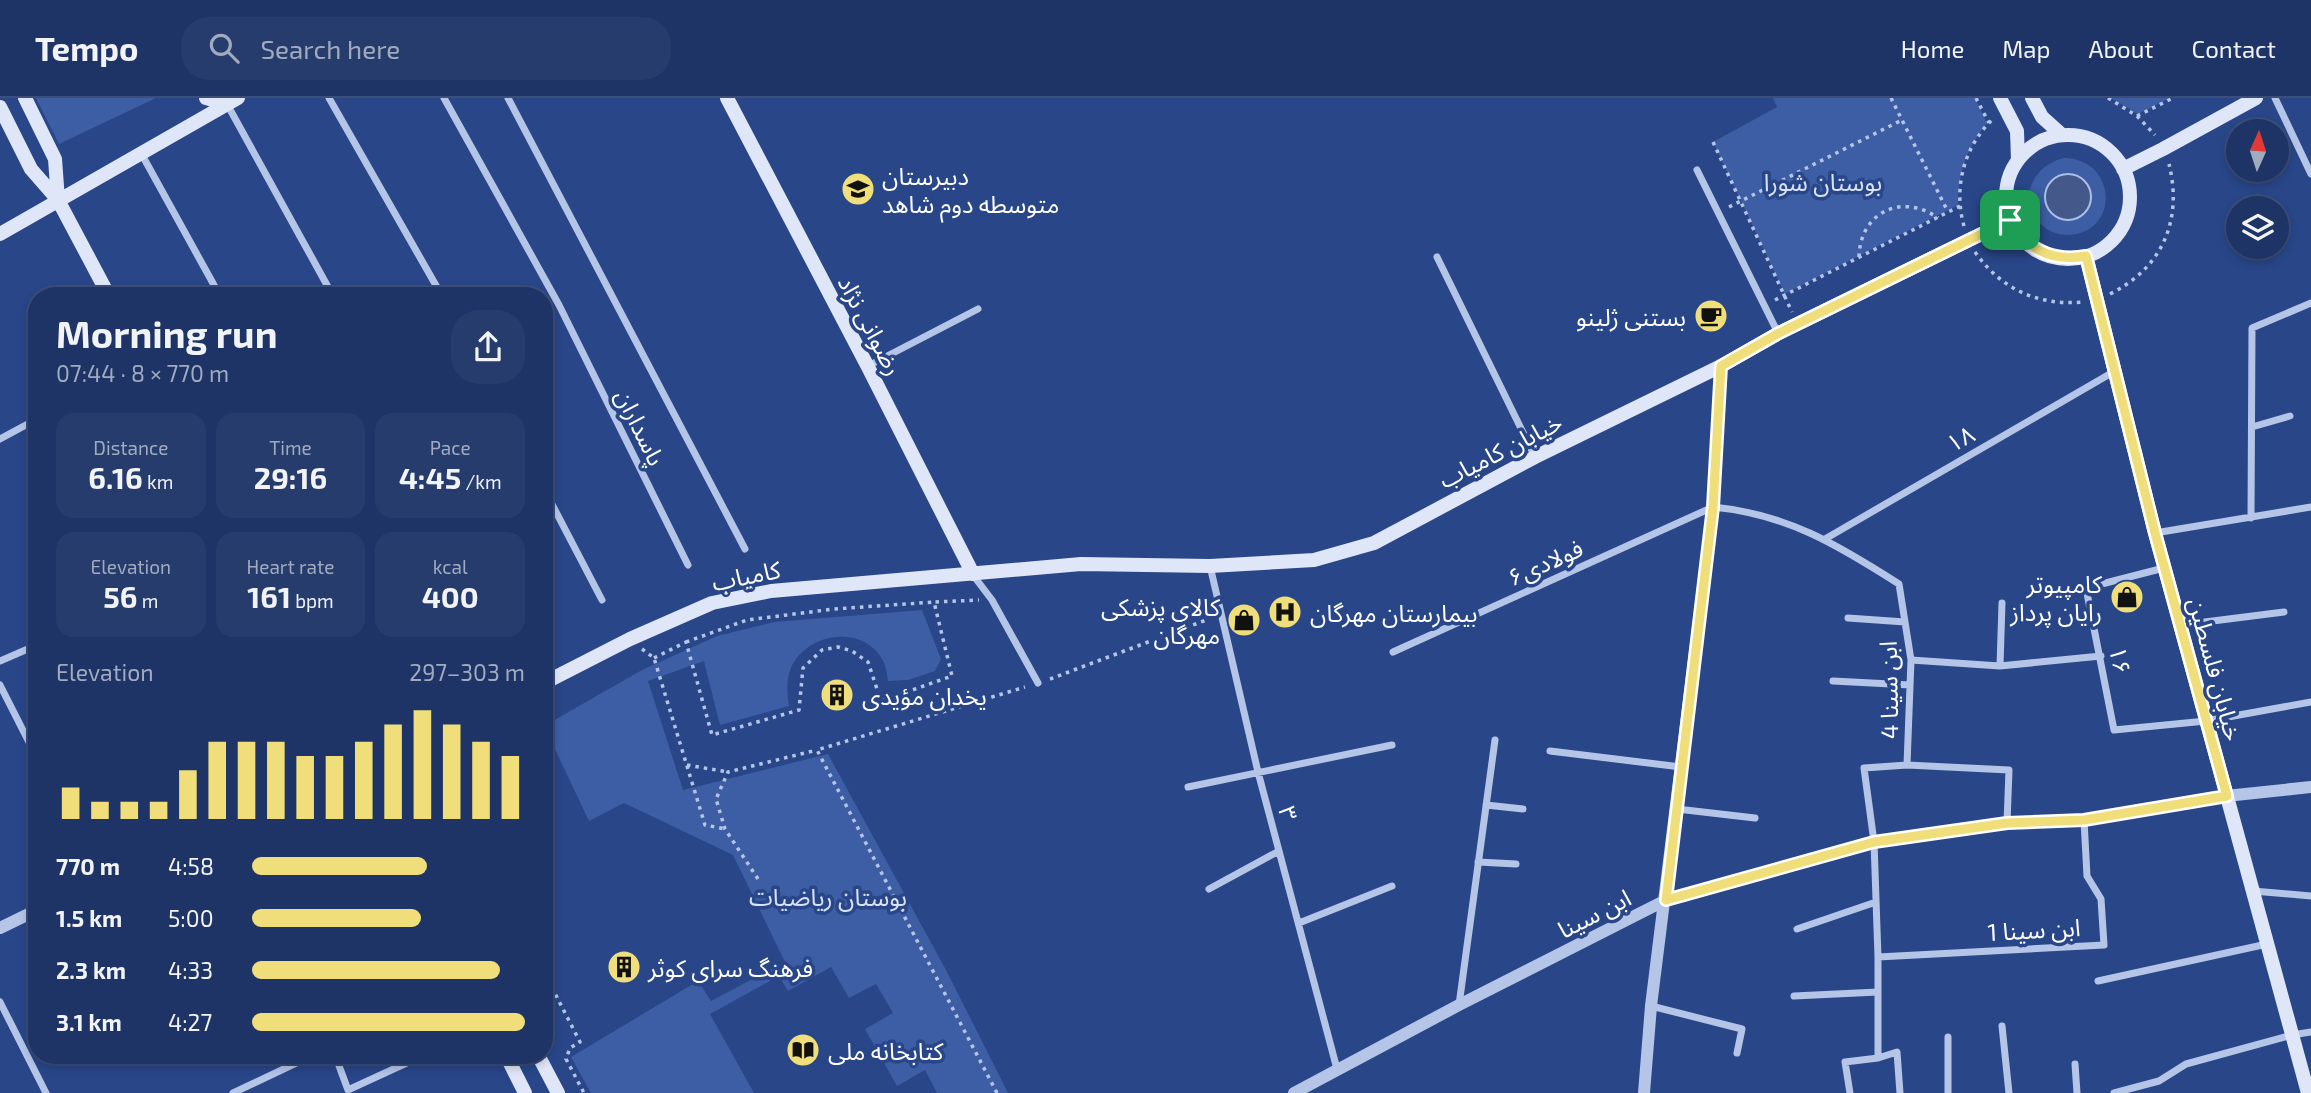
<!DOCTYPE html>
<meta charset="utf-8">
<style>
body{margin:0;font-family:"Exo 2","Noto Sans Arabic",sans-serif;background:#263c6c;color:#f1f3f6;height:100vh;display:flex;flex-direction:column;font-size:26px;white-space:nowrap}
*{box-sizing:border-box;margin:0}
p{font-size:23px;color:#a1aabf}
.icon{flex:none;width:38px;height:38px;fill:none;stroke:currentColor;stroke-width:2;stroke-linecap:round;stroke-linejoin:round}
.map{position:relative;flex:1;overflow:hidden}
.panel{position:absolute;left:28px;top:189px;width:525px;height:777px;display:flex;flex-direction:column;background:#1e3466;border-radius:28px;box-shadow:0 4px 10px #0003,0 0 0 2px #3c4f7a}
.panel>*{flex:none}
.needle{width:46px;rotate:3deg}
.buttons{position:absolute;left:2226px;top:21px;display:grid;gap:14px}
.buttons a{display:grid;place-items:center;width:63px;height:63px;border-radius:50%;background:#1e3466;box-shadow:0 4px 10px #0003,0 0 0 2px #3c4f7a;font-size:35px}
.pin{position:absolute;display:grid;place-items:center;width:60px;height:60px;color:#fff;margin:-30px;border-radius:14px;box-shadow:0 4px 10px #0006}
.round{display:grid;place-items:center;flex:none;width:74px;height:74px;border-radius:28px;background:#263c6c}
.overview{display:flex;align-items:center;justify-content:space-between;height:119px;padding:0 28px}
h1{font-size:38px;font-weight:700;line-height:52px}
.metrics{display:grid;grid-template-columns:repeat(3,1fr);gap:10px;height:119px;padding:7px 28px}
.metrics div{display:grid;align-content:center;border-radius:18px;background:#263c6c;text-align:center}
.metrics b{font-size:30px;font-weight:700}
.metrics small{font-size:19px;font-weight:400}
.metrics p{font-size:19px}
.chart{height:196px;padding:14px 28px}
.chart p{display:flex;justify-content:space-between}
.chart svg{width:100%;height:126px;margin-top:7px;stroke:#f0de7b;stroke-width:6}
ul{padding:0 28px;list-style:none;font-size:23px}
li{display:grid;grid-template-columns:112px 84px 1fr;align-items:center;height:52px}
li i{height:18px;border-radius:9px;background:#f0de7b}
header{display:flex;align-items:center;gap:42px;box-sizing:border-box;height:98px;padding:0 35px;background:#1e3466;border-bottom:2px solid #3c4f7a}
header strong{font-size:33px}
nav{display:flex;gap:38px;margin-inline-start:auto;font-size:24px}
.search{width:490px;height:63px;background:#263c6c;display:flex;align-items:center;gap:18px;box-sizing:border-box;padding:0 24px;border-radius:28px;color:#a1aabf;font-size:26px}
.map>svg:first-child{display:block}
.green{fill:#3d5ea4;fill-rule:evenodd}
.water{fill:#445989;stroke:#aabfe9;stroke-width:2}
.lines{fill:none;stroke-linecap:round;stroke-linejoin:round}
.path{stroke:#b5c5e8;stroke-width:3.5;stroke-dasharray:3.5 5;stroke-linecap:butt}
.minor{stroke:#b5c5e8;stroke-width:7}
.tertiary{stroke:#b5c5e8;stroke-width:12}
.secondary{stroke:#dfe6f8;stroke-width:14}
.route-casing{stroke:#fff;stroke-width:14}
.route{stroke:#f0de7b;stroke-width:9}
.labels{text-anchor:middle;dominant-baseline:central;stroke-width:7;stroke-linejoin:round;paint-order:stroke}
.poi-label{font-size:24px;fill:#fff;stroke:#284688;text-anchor:start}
.park-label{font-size:24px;fill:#d9e2f7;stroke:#284688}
.street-label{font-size:24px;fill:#fff;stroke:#284688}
</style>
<header>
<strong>Tempo</strong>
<div class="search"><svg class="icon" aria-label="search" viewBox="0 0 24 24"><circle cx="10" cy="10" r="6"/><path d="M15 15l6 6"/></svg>Search here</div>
<nav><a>Home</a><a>Map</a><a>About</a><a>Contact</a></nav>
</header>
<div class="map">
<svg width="2311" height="995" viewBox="0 0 2311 995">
<rect width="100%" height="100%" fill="#284688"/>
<!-- green -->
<path class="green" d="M36 0H156L59 46Z
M1773 0H1975L1987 25C1967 50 1958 75 1958 107L1785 196 1713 44 1777 9Z
M2111 0H2170L2138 16Z
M2064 60C2118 61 2120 135 2068 137 2057 137 2047 133 2040 125 2016 100 2035 66 2064 60ZM2049 84 2091 104C2087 116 2072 124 2060 121L2044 93Z
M922 512 941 561 935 573 908 582 888 583C887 576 886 567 882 561 862 526 806 535 791 570 786 582 787 595 789 608L720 627 704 563 648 583 683 692 828 656 946 872 1008 995H937L925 972 897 988 865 931 893 915 876 886 849 900 831 869 788 893 779 878 710 916 754 995H591L571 959 698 883 711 903 785 864 733 757 624 705 589 723 544 628 642 572 717 538 774 524Z"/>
<!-- water -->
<path class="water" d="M2045 99a23 23 0 1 1 46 0a23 23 0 1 1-46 0Z"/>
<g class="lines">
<!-- path -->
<path class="path" d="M1891 0 1948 114
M1976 0 1989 25
M2108 0 2137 18 2155 37
M2137 18 2173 0
M1713 44 1792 214
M1729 109 1902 22
M1964 128C1953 89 1964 48 1994 20
M1975 154C2001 191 2038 208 2083 204
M1859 159C1860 115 1901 94 1938 120
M2110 196C2162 170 2183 123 2169 66
M1775 202 1960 108
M686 544 747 522 834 511 934 504
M642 551 654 560 705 727 725 731
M654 560 686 544 712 637 799 612 803 570 822 552 838 549 852 553 868 564 881 603 952 578 934 504 979 502
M1050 581 1209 521
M687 667 728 674
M758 781 725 731 716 701 728 674 817 652
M544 874 580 944 570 950 566 961 584 995
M997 995 817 652 1025 589"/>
<!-- minor -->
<path class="minor" d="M329 0 442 198
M444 0 559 207 688 467
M508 0 745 451
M2275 0 2311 76
M227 6 333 198
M141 55 220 198
M1697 72 1778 235
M1437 159 1535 359
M868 268 978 211
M2252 329 2290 318
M0 341 37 321
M544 391 602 502
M2251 420 2252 230 2311 205
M2155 435 2311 409
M1825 441 2115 273
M1210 468 1258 674 1337 971
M2164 470 2086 490 2114 632 2206 623 2311 604
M973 477 992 502 1038 585
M1848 520 1905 524
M2181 527 2284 514
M1393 554 1713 409C1787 416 1838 447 1899 486L1911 562 1907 667 1864 670 1874 744 1878 859V960
M1911 562 2000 568 2101 558
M0 563 37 547
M2000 568 2002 505
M1833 583 1910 587
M0 587 37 660
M1550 653 1681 669
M1907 667 2009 672 2007 725
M1188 689 1392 647
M1486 707 1523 711
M1677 711 1755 720
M1478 764 1516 766
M1209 791 1279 753
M2253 793 2311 798
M1299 825 1392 788
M1797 831 1876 804
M1878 859 2104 847 2101 801 2087 778 2084 722
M2098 883 2267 846
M1794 898 1878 894
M0 904 46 995
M1459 907 1495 642
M1651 908 1742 931 1737 955
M2002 928 2009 995
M335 957 348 992 424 957
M2075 966 2077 995
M233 995 313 957
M1850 995 1845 964 1878 960 1897 954 1900 995
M1948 995V939
M2114 995 2159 983 2186 966 2292 937 2311 934"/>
<!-- tertiary -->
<path class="tertiary" d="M0 830 37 812
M1294 995 1459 907 1666 802 1874 744 2007 725 2084 722 2226 698 2311 689
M1644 995 1651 908 1713 409 1721 268"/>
<!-- secondary -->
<path class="secondary" d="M25 0 55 61 58 102
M206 0 227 6
M727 0 868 269 973 476
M2000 0 2017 33 2018 62
M2032 0 2042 19 2062 37
M0 9 31 71 58 102 109 198
M2006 99a62 62 0 1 1 124 0a62 62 0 1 1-124 0Z
M2123 71 2163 51 2256 0
M0 136 238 0
M2086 158 2155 435 2308 995
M544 585 630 541 712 505 771 493 1081 466 1210 468 1314 462 1374 445 1535 359 1721 268 1779 235 2010 122
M506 957 525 995
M538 957 558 995"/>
</g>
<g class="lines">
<defs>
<path id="route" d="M2010 122C2027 152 2052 164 2086 158L2155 435 2227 698 2084 722 2007 725 1874 744 1666 802 1713 409 1721 268 1779 235Z"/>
</defs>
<!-- route casing -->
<use href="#route" class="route-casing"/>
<!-- route -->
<use href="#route" class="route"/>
</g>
<!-- icons -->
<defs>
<symbol id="school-disc" viewBox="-11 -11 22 22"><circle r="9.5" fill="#f0de7b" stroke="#284688"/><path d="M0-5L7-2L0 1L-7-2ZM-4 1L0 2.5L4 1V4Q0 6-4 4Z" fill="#111"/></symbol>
<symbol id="cafe-disc" viewBox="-11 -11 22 22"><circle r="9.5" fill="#f0de7b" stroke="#284688"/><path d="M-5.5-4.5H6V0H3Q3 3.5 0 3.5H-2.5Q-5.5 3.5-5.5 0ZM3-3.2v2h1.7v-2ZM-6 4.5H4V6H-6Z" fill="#111"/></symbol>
<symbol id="shop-disc" viewBox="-11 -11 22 22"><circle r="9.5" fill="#f0de7b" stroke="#284688"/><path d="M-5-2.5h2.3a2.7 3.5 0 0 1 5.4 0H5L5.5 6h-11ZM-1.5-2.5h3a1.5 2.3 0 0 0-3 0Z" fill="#111"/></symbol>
<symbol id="hospital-disc" viewBox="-11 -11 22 22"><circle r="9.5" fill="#f0de7b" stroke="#284688"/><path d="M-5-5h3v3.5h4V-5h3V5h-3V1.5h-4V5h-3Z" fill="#111"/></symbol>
<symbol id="building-disc" viewBox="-11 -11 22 22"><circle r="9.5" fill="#f0de7b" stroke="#284688"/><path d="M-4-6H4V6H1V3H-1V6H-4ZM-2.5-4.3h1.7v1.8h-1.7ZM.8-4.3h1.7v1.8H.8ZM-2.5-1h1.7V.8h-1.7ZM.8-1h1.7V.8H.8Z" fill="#111"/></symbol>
<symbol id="library-disc" viewBox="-11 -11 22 22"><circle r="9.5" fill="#f0de7b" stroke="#284688"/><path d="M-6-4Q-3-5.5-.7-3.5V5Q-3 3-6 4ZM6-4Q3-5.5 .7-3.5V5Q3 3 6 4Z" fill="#111"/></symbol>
</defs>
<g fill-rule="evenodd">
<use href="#school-disc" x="839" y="72" width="38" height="38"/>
<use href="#cafe-disc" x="1692" y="199" width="38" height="38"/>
<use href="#shop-disc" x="2108" y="480" width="38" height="38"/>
<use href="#hospital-disc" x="1266" y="495" width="38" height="38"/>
<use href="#shop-disc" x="1225" y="503" width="38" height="38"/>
<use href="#building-disc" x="818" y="578" width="38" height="38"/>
<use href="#building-disc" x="605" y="850" width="38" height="38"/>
<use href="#library-disc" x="784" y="933" width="38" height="38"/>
</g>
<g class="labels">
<!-- poi labels -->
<g class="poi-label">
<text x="882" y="77">دبیرستان<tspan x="882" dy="28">متوسطه دوم شاهد</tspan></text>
<text x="1686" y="218" text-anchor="end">بستنی ژلینو</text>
<text x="2102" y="485" text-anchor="end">کامپیوتر<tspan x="2102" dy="28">رایان پرداز</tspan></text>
<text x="1220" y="508" text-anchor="end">کالای پزشکی<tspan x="1220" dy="28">مهرگان</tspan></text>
<text x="1310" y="514">بیمارستان مهرگان</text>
<text x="862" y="597">یخدان مؤیدی</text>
<text x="648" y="869">فرهنگ سرای کوثر</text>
<text x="828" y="952">کتابخانه ملی</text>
</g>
<!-- park labels -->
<g class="park-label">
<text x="1823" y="83">بوستان شورا</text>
<text x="828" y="798">بوستان ریاضیات</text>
</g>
<!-- street labels -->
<g class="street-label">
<text transform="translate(871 227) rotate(62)">رضوانی نژاد</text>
<text transform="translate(641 329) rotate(64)">پاسداران</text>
<text transform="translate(1960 340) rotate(-30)">۱۸</text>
<text transform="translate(1500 352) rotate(-27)">خیابان کامیاب</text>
<text transform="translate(1545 464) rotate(-24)">فولادی۶</text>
<text transform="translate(746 477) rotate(-11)">کامیاب</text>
<text transform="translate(2121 562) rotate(79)">۱۶</text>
<text transform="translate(2216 571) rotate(75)">خیابان فلسطین</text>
<text transform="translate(1888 592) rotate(-91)">ابن سینا 4</text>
<text transform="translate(1289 715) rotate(75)">۳</text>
<text transform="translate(1594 815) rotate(-27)">ابن سینا</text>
<text transform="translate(2034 831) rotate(-3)">ابن سینا 1</text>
</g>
</g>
</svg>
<div class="buttons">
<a><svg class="needle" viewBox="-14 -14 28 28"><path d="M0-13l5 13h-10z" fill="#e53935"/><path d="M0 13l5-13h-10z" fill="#a1aabf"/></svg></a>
<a><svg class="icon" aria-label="layers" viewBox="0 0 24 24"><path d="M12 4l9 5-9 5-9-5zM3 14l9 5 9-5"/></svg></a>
</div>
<div class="pin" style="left:2010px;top:122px;background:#1e9e55"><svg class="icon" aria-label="arrive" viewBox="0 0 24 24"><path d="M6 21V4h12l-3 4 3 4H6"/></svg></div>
<section class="panel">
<div class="overview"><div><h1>Morning run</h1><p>07:44 · 8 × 770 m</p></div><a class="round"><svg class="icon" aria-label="share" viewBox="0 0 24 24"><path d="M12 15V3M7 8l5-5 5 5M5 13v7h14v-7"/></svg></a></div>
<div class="metrics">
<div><p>Distance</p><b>6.16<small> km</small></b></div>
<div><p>Time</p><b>29:16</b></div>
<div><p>Pace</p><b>4:45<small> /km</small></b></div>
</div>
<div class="metrics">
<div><p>Elevation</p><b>56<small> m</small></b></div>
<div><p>Heart rate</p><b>161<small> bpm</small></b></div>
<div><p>kcal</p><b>400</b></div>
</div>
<div class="chart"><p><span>Elevation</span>297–303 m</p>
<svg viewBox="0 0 160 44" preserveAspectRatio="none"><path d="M5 44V33M15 44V38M25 44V38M35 44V38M45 44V27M55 44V17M65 44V17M75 44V17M85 44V22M95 44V22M105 44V17M115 44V11M125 44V6M135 44V11M145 44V17M155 44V22"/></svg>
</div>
<ul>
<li><b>770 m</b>4:58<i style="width:64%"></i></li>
<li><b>1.5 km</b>5:00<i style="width:62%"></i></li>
<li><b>2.3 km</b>4:33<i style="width:91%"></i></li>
<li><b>3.1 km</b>4:27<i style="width:100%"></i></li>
</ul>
</section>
</div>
